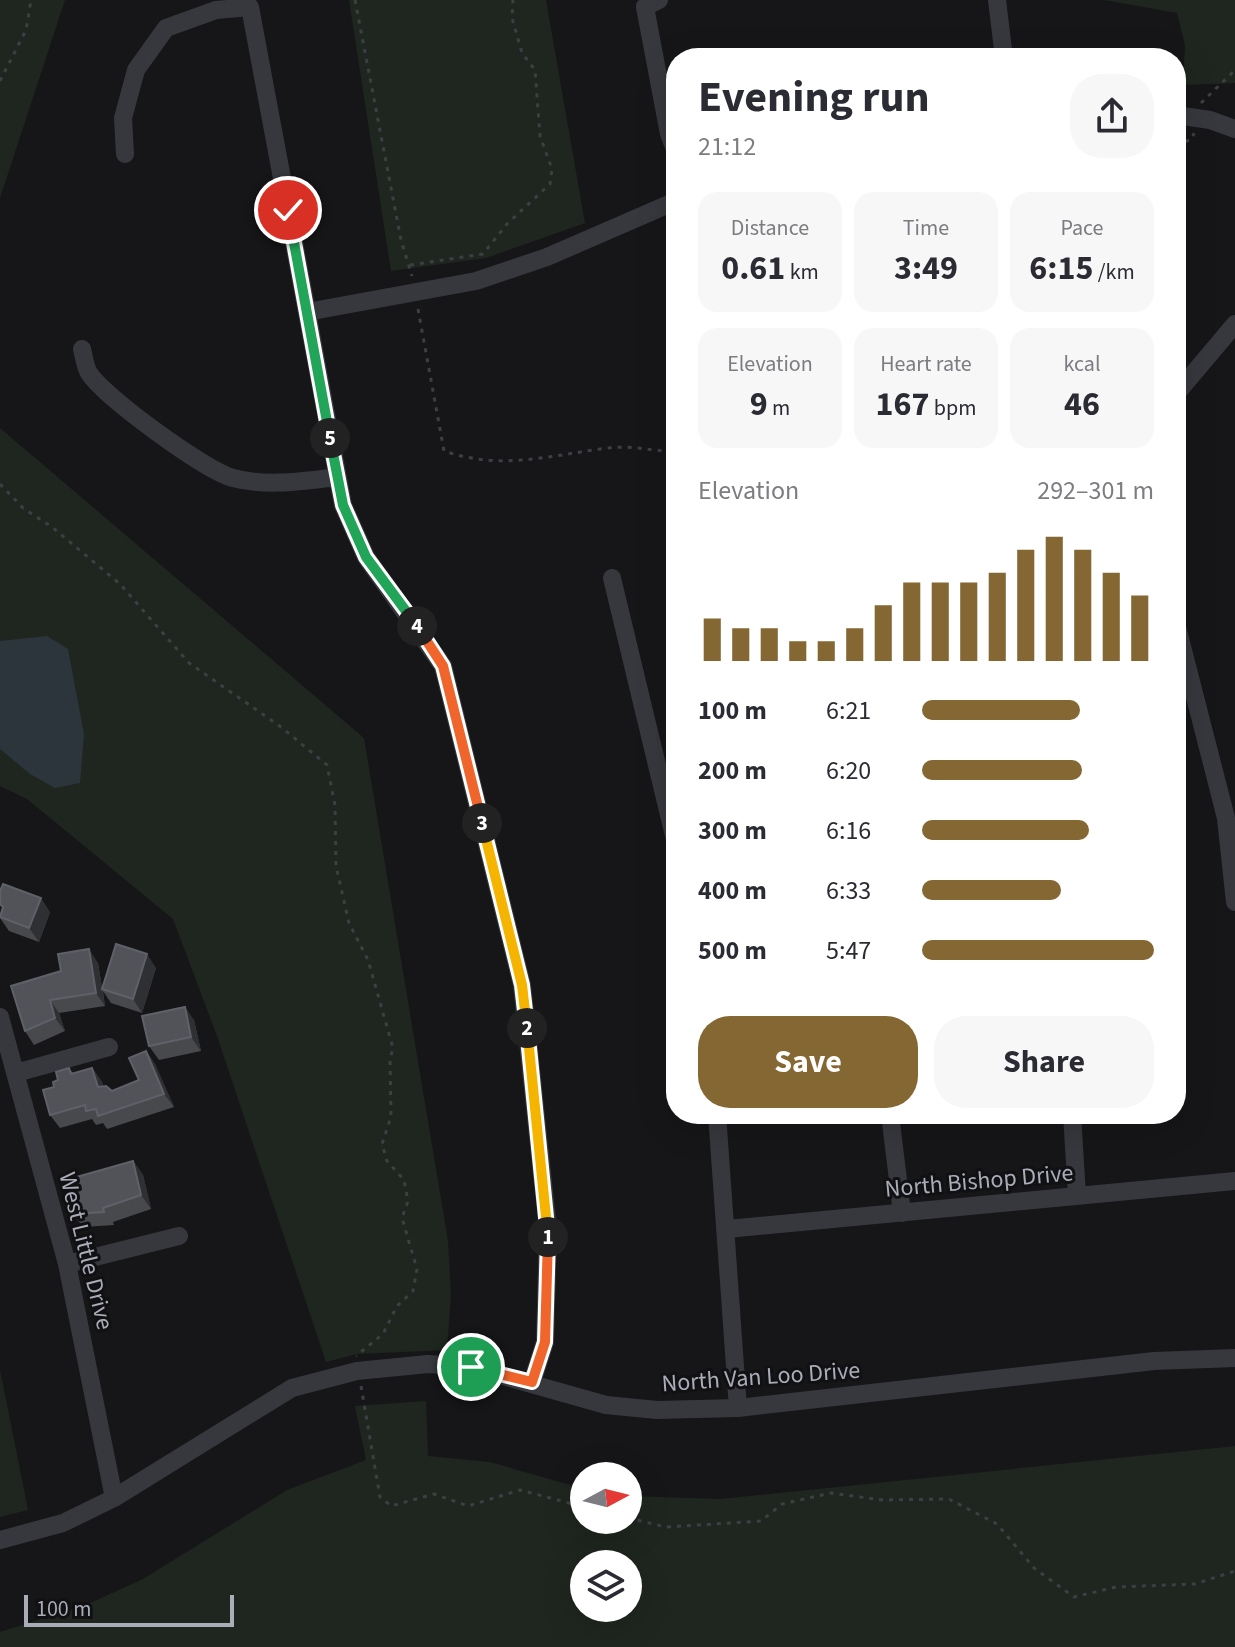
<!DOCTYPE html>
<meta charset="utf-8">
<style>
body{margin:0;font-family:"Source Sans 3",sans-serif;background:#f7f7f7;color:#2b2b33;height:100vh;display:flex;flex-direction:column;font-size:30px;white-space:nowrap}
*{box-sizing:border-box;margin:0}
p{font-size:26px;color:#7c7c81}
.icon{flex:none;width:44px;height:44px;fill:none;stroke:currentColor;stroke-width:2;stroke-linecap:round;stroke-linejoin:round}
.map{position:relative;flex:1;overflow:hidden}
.drawer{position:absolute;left:666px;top:48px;width:520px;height:1076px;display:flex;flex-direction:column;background:#fff;border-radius:32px;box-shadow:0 8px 32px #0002}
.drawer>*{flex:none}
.needle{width:52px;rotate:83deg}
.controls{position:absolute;left:570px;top:1462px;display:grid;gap:16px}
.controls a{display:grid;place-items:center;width:72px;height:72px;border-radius:50%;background:#fff;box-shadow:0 8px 32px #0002;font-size:40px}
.scale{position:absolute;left:24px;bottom:20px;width:210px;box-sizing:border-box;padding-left:8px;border:4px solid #a8adb8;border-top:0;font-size:22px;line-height:28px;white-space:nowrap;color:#a8adb8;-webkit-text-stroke:6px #111113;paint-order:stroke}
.pin{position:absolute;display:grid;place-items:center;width:68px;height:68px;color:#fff;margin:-34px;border:4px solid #fff;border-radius:50%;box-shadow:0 2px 8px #0007}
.km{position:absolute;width:40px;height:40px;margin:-20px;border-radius:50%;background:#222;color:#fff;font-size:22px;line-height:40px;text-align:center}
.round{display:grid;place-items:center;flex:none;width:84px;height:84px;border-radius:32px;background:#f7f7f7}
.summary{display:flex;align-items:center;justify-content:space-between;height:136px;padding:0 32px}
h1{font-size:44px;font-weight:700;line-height:60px}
.metrics{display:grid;grid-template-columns:repeat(3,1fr);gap:12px;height:136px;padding:8px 32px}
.metrics div{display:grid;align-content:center;border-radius:20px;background:#f7f7f7;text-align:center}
.metrics b{font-size:34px;font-weight:700}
.metrics small{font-size:22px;font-weight:400}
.metrics p{font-size:22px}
.chart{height:224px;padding:16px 32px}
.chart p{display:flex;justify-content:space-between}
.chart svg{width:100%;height:144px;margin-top:8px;stroke:#856733;stroke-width:6}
.button{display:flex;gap:16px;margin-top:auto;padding:16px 32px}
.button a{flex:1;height:92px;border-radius:32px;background:#856733;color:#fff;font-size:32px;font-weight:700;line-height:92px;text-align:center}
.button a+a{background:#f7f7f7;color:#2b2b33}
ul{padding:0 32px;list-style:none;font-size:26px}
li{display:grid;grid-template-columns:128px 96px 1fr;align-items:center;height:60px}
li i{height:20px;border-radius:10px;background:#856733}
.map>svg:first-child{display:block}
.green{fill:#1e261f;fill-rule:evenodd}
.water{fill:#2c353c}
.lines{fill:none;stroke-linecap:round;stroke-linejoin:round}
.path{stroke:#3d3f44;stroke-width:3;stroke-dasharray:4 6;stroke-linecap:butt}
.minor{stroke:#37383d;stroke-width:18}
.wall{fill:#47494d}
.shaded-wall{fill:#2f3033}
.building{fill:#525359;stroke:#5f6168;stroke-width:2}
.split-1-casing{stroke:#fff;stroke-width:16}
.split-2-casing{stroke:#fff;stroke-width:16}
.split-3-casing{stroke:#fff;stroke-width:16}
.split-4-casing{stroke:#fff;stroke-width:16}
.split-5-casing{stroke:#fff;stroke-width:16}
.split-6-casing{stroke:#fff;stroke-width:16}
.split-1{stroke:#f0652b;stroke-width:10}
.split-2{stroke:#f5b400;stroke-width:10}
.split-3{stroke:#f5b400;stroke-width:10}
.split-4{stroke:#f0652b;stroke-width:10}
.split-5{stroke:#22a559;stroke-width:10}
.split-6{stroke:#22a559;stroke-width:10}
.labels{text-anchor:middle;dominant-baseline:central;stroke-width:6;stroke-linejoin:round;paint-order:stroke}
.street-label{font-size:24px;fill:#a8adb8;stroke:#111113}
</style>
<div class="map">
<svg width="1235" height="1647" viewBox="0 0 1235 1647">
<rect width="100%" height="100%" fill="#161618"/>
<!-- green -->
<path class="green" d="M0 0H65L0 198Z
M349 0H546L585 223 486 258 391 271Z
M1104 0H1235V83L1183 85 1185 45 1177 13Z
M0 428 364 738 448 1241 451 1294 447 1350 357 1354 326 1362 217 1036 173 919 27 799 0 786Z
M0 1370 28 1510 0 1517Z
M426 1401 428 1456 490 1462 584 1489V1520H628V1496L721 1499 1235 1446V1647H0V1632L86 1605 143 1579 287 1490 366 1460 355 1406ZM584 1564H628V1608H584Z"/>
<!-- water -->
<path class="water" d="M47 636 68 649 84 734 80 783 55 788 30 774 0 749V641Z"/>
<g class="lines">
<!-- path -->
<path class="path" d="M355 0 401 240 412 276
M0 81 26 30 31 0
M1201 103 1235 70
M1176 145 1192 139 1194 133
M410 265 483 254 507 224 550 184 552 169 540 136 535 70 522 53 512 18 513 0
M418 309 444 451C502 471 551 455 608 448 630 445 654 451 676 452
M0 484 23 508 52 527 120 584 189 663 281 727 327 765 335 805 336 866 349 923 368 960 393 1048 390 1059 391 1117 382 1144 387 1161 404 1180 408 1201 402 1218 417 1269 413 1291 397 1306 383 1334 356 1356
M361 1386 380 1497 391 1506 434 1494 468 1506 520 1490 584 1507
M628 1518 666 1527 761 1521 782 1504 831 1493 882 1500 949 1499 997 1524 1034 1568 1074 1597 1116 1587 1195 1584 1235 1571"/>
<!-- minor -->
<path class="minor" d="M659 0 645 7 669 134 676 152
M997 0 1004 58
M1176 115 1210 120 1235 129
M125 154 123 118 136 70 166 28 216 10 250 7 343 505 366 557 443 666 522 985 548 1230 545 1342 532 1382
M307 312 476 281 547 257 676 201
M82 349C84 356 85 367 89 373 104 397 206 471 233 478 267 487 303 481 337 477
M1176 394 1235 324
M612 578 676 844
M1176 623 1226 818 1235 902
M0 1017 67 1264 114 1498
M16 1073 109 1047
M717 1114 738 1408
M890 1114 902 1213
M1072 1114 1077 1196
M727 1229 1235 1181
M67 1264 179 1236
M0 1540 63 1523 114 1498 292 1388 357 1371 428 1364 471 1367 606 1405 657 1410 738 1408 1154 1361 1235 1358"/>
</g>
<!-- wall -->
<path class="wall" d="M50 912 39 942 9 931 0 918Z
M98 963 102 988 156 968 142 1013 111 1003 103 991 105 1006 59 1013 65 1031 34 1045 25 1031 61 971Z
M194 1020 201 1051 159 1060 149 1046Z
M146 1051 155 1064 174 1107 107 1129 103 1123 96 1125 92 1119 60 1128 50 1115 54 1087 69 1068 73 1073 92 1068 102 1082 103 1086 112 1091 139 1080Z
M133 1161 143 1175 151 1209 113 1222 114 1225 83 1227 73 1214Z"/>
<!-- shaded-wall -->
<path class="shaded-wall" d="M41 898 50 912 39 942 29 928Z
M89 949 98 963 105 1006 96 993Z
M147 954 156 968 142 1013 133 999Z
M50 1000 59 1013 65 1031 55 1018Z
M185 1007 194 1020 201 1051 191 1037Z
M146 1051 155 1064 174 1107 164 1094Z
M92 1068 102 1082 108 1101 98 1087Z
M133 1161 143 1175 151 1209 141 1195Z"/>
<!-- building -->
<path class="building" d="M3 884 41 898 29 928 0 917 3 907 0 904V891Z
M116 944 147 954 133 999 102 989Z
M89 949 96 993 50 1000 55 1018 25 1031 11 986 61 971 58 954Z
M185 1007 191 1037 149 1046 142 1016Z
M146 1051 164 1094 98 1116 96 1109 86 1111 85 1105 50 1115 43 1090 54 1087 53 1082 58 1080 56 1072 69 1068 71 1074 92 1068 98 1087 106 1086 112 1091 139 1080 129 1058Z
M133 1161 141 1195 103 1208 104 1212 73 1214 66 1180Z"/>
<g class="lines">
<defs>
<path id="split-1" d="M471 1367 532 1382 545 1342 548 1237"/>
<path id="split-2" d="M527 1028 548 1237"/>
<path id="split-3" d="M482 823 522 985 527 1028"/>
<path id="split-4" d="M417 626 443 666 482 823"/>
<path id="split-5" d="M330 438 343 505 366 557 417 626"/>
<path id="split-6" d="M288 210 330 438"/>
</defs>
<!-- split-1 casing -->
<use href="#split-1" class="split-1-casing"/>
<!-- split-2 casing -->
<use href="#split-2" class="split-2-casing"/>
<!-- split-3 casing -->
<use href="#split-3" class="split-3-casing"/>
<!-- split-4 casing -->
<use href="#split-4" class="split-4-casing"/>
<!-- split-5 casing -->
<use href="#split-5" class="split-5-casing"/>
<!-- split-6 casing -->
<use href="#split-6" class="split-6-casing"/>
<!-- split-1 -->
<use href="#split-1" class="split-1"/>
<!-- split-2 -->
<use href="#split-2" class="split-2"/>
<!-- split-3 -->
<use href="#split-3" class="split-3"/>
<!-- split-4 -->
<use href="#split-4" class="split-4"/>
<!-- split-5 -->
<use href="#split-5" class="split-5"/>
<!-- split-6 -->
<use href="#split-6" class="split-6"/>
</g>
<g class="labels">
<!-- street labels -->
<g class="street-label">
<text transform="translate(979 1181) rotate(-5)">North Bishop Drive</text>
<text transform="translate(86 1251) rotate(76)">West Little Drive</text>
<text transform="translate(761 1377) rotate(-4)">North Van Loo Drive</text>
</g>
</g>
</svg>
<div class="controls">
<a><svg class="needle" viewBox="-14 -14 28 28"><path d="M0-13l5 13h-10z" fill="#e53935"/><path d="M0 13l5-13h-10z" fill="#7c7c81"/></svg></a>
<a><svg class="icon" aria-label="layers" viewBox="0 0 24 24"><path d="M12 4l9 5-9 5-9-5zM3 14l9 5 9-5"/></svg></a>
</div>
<div class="scale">100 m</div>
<div class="pin" style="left:471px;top:1367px;background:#1e9e55"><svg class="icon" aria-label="arrive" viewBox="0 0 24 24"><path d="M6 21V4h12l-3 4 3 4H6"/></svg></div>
<div class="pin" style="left:288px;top:210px;background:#d93025"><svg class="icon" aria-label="check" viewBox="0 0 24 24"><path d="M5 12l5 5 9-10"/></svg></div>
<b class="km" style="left:548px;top:1237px">1</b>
<b class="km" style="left:527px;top:1028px">2</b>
<b class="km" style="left:482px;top:823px">3</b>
<b class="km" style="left:417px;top:626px">4</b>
<b class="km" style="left:330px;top:438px">5</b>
<section class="drawer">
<div class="summary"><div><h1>Evening run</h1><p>21:12</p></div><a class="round"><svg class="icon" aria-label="share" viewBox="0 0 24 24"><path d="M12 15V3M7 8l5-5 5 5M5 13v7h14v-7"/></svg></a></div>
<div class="metrics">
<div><p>Distance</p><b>0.61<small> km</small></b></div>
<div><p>Time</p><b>3:49</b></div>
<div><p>Pace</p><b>6:15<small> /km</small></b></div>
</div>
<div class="metrics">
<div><p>Elevation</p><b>9<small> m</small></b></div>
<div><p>Heart rate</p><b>167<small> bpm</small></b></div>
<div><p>kcal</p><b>46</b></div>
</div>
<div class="chart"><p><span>Elevation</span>292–301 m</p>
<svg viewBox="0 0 160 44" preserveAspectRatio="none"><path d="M5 44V31M15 44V34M25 44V34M35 44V38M45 44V38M55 44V34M65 44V27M75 44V20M85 44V20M95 44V20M105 44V17M115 44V10M125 44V6M135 44V10M145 44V17M155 44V24"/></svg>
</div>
<ul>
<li><b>100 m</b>6:21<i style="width:68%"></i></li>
<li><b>200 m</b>6:20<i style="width:69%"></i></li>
<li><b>300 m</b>6:16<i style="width:72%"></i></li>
<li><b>400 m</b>6:33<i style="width:60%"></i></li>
<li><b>500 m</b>5:47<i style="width:100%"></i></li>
</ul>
<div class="button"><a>Save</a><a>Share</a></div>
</section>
</div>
